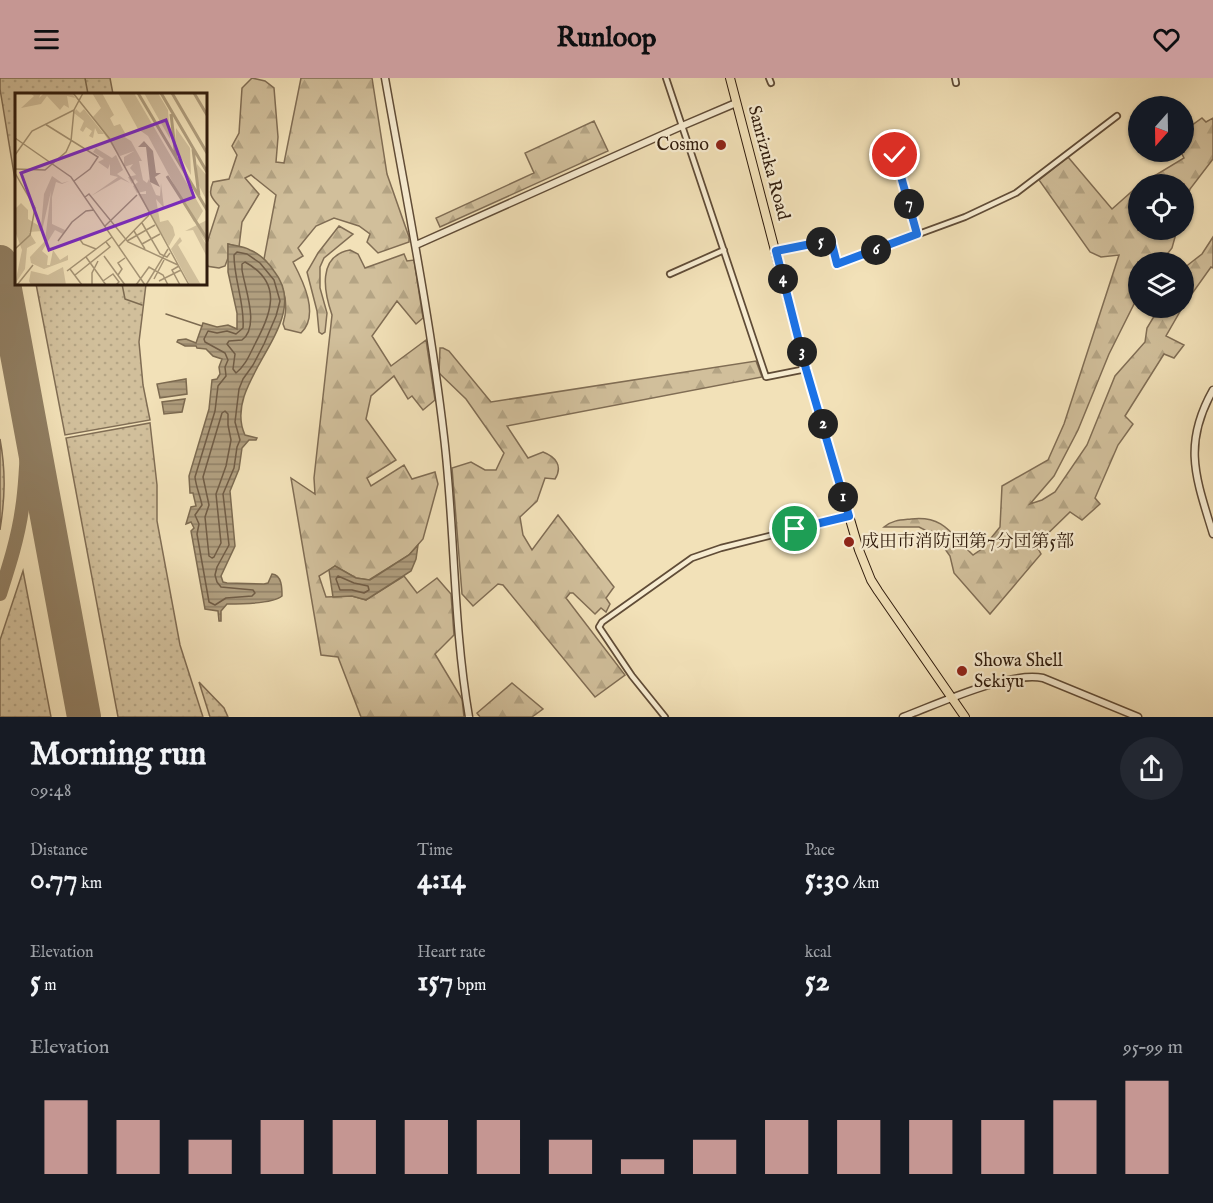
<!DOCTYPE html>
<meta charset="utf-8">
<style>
body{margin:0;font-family:"IM FELL English","Noto Serif JP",serif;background:#242831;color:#f1f3f6;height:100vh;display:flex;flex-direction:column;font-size:22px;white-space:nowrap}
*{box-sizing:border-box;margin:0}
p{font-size:20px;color:#9ea1a6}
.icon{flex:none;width:33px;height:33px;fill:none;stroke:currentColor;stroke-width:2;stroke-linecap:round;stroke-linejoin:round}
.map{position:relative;height:639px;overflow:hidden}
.panel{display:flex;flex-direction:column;background:#171b24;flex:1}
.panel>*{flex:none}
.needle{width:39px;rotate:200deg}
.tools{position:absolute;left:1128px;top:18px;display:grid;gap:12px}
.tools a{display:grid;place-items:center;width:66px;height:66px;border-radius:50%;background:#171b24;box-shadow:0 2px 4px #0004;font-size:30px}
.pin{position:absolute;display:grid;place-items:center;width:51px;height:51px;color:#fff;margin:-26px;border:3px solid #fff;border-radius:50%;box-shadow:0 2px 6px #0007}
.km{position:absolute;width:30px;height:30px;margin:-15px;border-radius:50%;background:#222;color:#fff;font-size:16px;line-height:30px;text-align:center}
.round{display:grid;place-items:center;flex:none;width:63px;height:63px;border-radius:32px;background:#242831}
.summary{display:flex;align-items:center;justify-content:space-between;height:102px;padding:0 30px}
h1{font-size:33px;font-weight:700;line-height:45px}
.stats{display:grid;grid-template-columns:repeat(3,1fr);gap:9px;height:102px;padding:6px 30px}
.stats div{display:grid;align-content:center}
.stats b{font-size:30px;font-weight:700}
.stats small{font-size:16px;font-weight:400}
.stats p{font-size:16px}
.chart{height:168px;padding:12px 30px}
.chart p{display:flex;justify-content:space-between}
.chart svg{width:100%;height:108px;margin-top:6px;stroke:#c59692;stroke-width:6}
header{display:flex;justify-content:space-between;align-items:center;height:78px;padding:0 30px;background:#c59692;color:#111;font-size:27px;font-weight:700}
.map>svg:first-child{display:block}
.green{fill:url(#green-dots);stroke:#806d54;stroke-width:1.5}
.forest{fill:url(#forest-firs);stroke:#806d54;stroke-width:1.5}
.water{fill:url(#water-rules);stroke:#7c6a50;stroke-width:1.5}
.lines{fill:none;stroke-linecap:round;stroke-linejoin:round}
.shore{stroke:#705c45;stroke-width:1.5}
.stream{stroke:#7c6a50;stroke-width:1.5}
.taxiway{stroke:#907e62;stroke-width:14}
.runway{stroke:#907e62;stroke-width:34}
.minor-casing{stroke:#604c37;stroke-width:8}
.tertiary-casing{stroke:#604c37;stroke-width:9}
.primary-casing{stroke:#2f1b0c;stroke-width:10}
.minor{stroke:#f7ecd1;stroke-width:4.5}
.tertiary{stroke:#f7ecd1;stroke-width:6}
.primary{stroke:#f2e1b8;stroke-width:8}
.route-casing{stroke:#fff;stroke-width:12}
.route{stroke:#1a73e8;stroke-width:8}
.poi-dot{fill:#8f2418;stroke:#f7ecd1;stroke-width:2}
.labels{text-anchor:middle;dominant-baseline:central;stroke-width:4.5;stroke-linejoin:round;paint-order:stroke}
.poi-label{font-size:18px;fill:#2f1b0c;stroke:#f7ecd1;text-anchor:start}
.street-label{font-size:18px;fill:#2f1b0c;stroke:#f7ecd1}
.inset-river{fill:none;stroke:#b09e7e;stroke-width:3}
.inset-road{fill:none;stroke:#a49273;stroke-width:1.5}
.view{fill:#7b2cbf;fill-opacity:0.15;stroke:#7b2cbf;stroke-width:3}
.inset-edge{fill:none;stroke:#2f1b0c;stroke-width:3}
</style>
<header><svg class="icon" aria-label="menu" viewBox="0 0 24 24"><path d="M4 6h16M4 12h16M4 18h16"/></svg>Runloop<svg class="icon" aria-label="heart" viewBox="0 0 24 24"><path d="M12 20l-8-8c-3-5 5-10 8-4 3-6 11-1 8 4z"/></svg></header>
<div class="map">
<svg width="1213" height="639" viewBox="0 0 1213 639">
<defs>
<pattern id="green-dots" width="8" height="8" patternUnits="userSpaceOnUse" patternTransform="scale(1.5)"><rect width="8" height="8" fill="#d1bf9b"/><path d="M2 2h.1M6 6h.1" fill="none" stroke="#b4a484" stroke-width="1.8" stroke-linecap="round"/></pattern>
<pattern id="forest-firs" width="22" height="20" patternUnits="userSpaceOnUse" patternTransform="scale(1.5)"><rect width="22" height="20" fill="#d1bf9b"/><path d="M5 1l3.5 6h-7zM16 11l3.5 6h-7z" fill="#b4a484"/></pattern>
<pattern id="water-rules" width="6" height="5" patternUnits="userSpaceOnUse" patternTransform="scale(1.5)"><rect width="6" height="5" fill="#b09e7e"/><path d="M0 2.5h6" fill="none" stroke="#908066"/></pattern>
</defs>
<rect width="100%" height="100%" fill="#f2e1b8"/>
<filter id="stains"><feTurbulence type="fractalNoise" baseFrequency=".00333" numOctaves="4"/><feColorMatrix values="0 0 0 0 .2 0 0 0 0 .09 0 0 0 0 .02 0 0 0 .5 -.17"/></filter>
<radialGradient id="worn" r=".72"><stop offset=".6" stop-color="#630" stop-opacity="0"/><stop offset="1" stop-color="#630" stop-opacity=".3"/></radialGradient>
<!-- green -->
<path class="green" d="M0 0H110L113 16H16V108L0 11Z
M36 206H146L139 264 143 307 150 342 65 357Z
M150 345 157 407V443L180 567 203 639H118L66 360Z
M0 361C6 394 5 420 0 452Z
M23 493 51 639H0V562Z
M199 604 224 630 228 639H210Z"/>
<!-- forest -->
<path class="forest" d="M252 0 265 3 274 10 278 59 276 84 284 85 301 0H372L387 96 409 159V164L378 175 367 164 370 156 359 148 334 140 316 148 298 170 303 178 293 184C303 203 320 237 301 255L285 251 283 246C291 220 281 201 264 181L276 117 251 97 245 100 259 116 242 144 239 169 228 166V180L225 188 219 190 206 188 207 165 219 128C211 119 208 116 213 104L229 101 237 77 232 68 239 55 242 10Z
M1202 40 1206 44 1213 40V81L1190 111 1184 131V106H1141L1184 80 1181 74H1184V53Z
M594 43 608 73 440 149 436 140 534 95 525 75Z
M1068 79 1112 131 1138 108V152H1177L1172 170 1161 184H1138V218L1109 276 1078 352 1054 398 1030 426 1042 422 1055 414 1087 367 1115 298 1145 264 1147 250 1159 230H1182L1166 258 1184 267 1174 280 1164 276 1125 338 1133 346 1118 367 1095 420 1100 426 1082 442 1070 434 1036 467 1041 476 990 536 954 495 950 478 935 457 919 449H884C892 442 901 442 911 441 944 437 952 457 973 477L983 470 1000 449 1002 408 1048 382 1064 346 1119 177 1101 179 1090 174 1039 102Z
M339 148 353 156 324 180 320 189V210L327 235 325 254 322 256 319 254 317 233 307 194 318 175Z
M1213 159V190L1211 189 1184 227V190L1202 176Z
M350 172 358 176 365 190 404 176 407 183 414 182 423 240 416 246 397 223 372 258 391 288 426 262 435 322 423 332 412 318 408 321 394 298 371 318 366 341 396 382 367 400 371 408 404 387 412 401 435 394 438 406 423 461 409 477 369 502 356 500 335 488 319 498 326 519 352 518 366 522 404 498 417 515 437 500 451 516 454 557 435 576 462 621 464 639H361L338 579 321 577 291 400 315 416 314 400 332 237C324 214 317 178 350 172Z
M440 270H443L449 273 491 324 756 283 762 299 507 348 528 380 543 374C556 379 563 388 555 401L545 400 537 423 520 439 523 457 532 472 558 437 614 509 606 520 610 526 606 534 601 530 595 536 573 515H570L566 520 625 597 595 619 503 507 498 506 473 528 462 516 452 390 471 384 485 392H496L504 375 466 321 439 295Z
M512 605 543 631 532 639H480L477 635Z"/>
<!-- water -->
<path class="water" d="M228 166C235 168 243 168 250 172 260 176 268 184 274 193 316 245 220 303 245 357L257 360 256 362H249L242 370 239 391 230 413 235 468 221 498 223 504 227 505 264 506 268 505 272 496C282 497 282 510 282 518 273 526 241 526 227 526L221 533V543H219L218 533 205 531 191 453 194 450 191 444 186 446 191 429 196 428 193 415H190L189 398 209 331 212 302 217 301 220 296 219 289 222 281 213 278 206 271 197 270 196 268H185L177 264 178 262 186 261 196 265 203 245 217 249 228 247 237 251V235L228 194Z
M186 301 187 316 160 320 157 306Z
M185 321 182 334 164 336 162 324Z
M418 467 416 481 411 493 366 522 352 518 333 519 329 492 335 488 356 500 370 502 409 477Z"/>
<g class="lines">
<!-- shore -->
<path class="shore" d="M237 174 247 176 260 185 274 202 280 223 276 238 264 266 253 287 243 301 239 311 235 344 240 362 237 369 234 390 223 416 229 467 217 489 215 497 217 504 221 509 253 512 255 515 252 518 226 520 215 527 209 524 197 456 199 446 195 437 202 427C200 417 196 409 195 399L215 333 218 308 226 298 225 289 228 282 225 275 205 264 204 261 208 253 217 255 227 253 236 256 243 250C245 226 234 202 234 177Z
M245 184C285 206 270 237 254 268 249 278 245 288 236 295L233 291 235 276 227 266 229 263 242 262C260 249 245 211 242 192V186Z
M225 333 228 336V347L231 362 226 388 216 416 221 465 214 479 212 480 209 478 205 439 209 427 203 399 222 335Z
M338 498 354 505 368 508 369 512 364 515 352 512H340L336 501Z"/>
<!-- stream -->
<path class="stream" d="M85 0 88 16
M122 206 125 221 142 227
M166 236 202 248"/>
<!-- taxiway -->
<path class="taxiway" d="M0 516C9 488 18 460 22 431 27 399 27 367 28 334"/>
<!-- runway -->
<path class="runway" d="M0 184 84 639"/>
<defs>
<path id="minor" d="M666 0 766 299 806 291
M769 0 771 5
M955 0 956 5
M895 77 917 156
M776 173 831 162 837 186 965 139 1016 115 1117 38
M670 196 724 172
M665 639 632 598 601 552 599 549 602 544 692 480 721 470 849 438"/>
<path id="tertiary" d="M385 0C406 119 430 238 444 359 455 452 453 546 469 639
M416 167 682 48 736 25
M1213 312C1182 367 1196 400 1213 456
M903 639C938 626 1008 593 1043 600L1138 639"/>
<path id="primary" d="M730 0 806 291 859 472 871 502 878 513 965 639"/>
</defs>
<!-- minor casing -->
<use href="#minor" class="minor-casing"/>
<!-- tertiary casing -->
<use href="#tertiary" class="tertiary-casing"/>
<!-- primary casing -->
<use href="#primary" class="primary-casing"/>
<!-- minor -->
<use href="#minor" class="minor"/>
<!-- tertiary -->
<use href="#tertiary" class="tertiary"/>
<!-- primary -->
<use href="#primary" class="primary"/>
</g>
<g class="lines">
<defs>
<path id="route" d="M795 451 849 438 806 291 776 173 831 162 837 186 917 156 895 77"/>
</defs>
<!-- route casing -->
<use href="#route" class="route-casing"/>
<!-- route -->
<use href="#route" class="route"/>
</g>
<!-- markers -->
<g class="poi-dot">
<circle cx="721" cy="67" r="6"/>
<circle cx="849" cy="464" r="6"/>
<circle cx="962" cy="593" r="6"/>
</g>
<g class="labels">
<!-- poi labels -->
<g class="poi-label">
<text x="709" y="67" text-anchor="end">Cosmo</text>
<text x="861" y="464">成田市消防団第7分団第5部</text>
<text x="974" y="583">Showa Shell<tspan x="974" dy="21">Sekiyu</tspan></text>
</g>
<!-- street labels -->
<g class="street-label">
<text transform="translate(768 85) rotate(75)">Sanrizuka Road</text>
</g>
</g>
<!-- overview -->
<g transform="translate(15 15)">
<rect width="192" height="192" fill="#f2e1b8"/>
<path d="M103 0H119L188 118 182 128 179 129 133 43 123 36ZM129 0H143L153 17 155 46ZM161 35 175 55 176 82 160 54ZM182 71 192 83V108L182 89ZM192 127V151L185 141 192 153V164L178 137 170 138Z" fill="#d1bf9b"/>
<path d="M15 0H26L24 5 29 0H57L60 5 52 3 54 15 49 12 45 17 32 3 26 11 6 15 19 3ZM77 0H87L99 22 95 25 99 33 105 31 110 40 108 43 116 48 127 68H124L128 87 132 90 134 86 141 102 145 103 146 90 149 115 141 106 145 129 153 127 158 134 160 142 154 153 123 101H131V98L122 100 118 93 123 89 120 86 117 91 113 84 121 82 115 75 118 71 109 74V64L119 58 105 63 100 57 78 24 86 15ZM61 16 65 20 69 16 89 41H83L80 35 78 45 74 43 77 38 71 34 68 39 65 37 69 28 59 20ZM81 55 97 65 101 62 108 77 102 81 115 90 106 86 76 103 103 84 95 82V71L93 76 83 69 89 66 78 59ZM37 83 47 90 54 88 47 91 41 89 37 104V131L50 137 48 141 40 137 27 158 33 163 32 172H35L38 157 45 167 53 162V167L29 176 16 170 15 164 30 148 36 98 27 138 14 139 21 150 12 155 10 176 0 191 7 157 0 138V116L6 110 13 117V126L26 134 29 101ZM165 144 167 148 163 152 186 192H175L156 156ZM48 174 51 192H16L14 188 16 178 33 182Z" fill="#d1bf9b"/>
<path d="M129 48 138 58 141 80H146L140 84 145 94 135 89 131 54H123Z" fill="#b09e7e"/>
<path class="inset-river" d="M123 0 192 117M146 0 192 79M157 0 192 60M179 0 192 22M156 21 161 65M178 56 184 103M152 83 192 146"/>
<path class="inset-road" d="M58 0 94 45 174 192M30 31 83 64 75 76 59 88M0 45 56 84 130 192M0 62 17 38 59 17M0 76 30 77 51 59 56 48 59 17 68 0M0 80 20 115 15 142 0 156M70 104 74 101 113 149 163 172M127 130 145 161 152 164 155 160M90 133 122 102M119 138 130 156M64 145 68 151 81 156M43 148 57 129 71 118 79 117M112 148 140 132M127 151 145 141M104 153 134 122M89 163 110 192M71 164 91 192M164 173 157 177 165 192M55 176 67 192M52 178 97 144M60 182 95 154 91 149M103 182 107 176 103 170 110 165M139 186 149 167M88 188 98 181 104 189 101 192M144 188 166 177M2 192 18 172M77 192V180L83 168M121 192 134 174 148 182 153 192M131 192 153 156"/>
<path class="view" d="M151 27 179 104 34 157 6 80Z"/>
<rect width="192" height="192" class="inset-edge"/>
</g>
<rect width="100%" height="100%" filter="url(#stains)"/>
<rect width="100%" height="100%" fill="url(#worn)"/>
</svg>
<div class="tools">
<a><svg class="needle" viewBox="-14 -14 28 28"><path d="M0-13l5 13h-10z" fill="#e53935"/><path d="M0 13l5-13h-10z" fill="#9ea1a6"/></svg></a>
<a><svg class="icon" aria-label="locate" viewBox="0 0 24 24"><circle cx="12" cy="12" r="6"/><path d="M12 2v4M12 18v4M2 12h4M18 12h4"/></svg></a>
<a><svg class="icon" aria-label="layers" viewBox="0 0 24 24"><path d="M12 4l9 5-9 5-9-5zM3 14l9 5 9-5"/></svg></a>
</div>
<div class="pin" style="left:795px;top:451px;background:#1e9e55"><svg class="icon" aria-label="arrive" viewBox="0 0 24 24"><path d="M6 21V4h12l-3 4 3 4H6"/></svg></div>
<div class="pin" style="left:895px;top:77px;background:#d93025"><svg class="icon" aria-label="check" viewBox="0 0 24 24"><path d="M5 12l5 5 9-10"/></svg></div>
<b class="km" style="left:843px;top:419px">1</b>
<b class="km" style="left:823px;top:346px">2</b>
<b class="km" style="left:802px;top:274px">3</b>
<b class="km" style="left:783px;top:201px">4</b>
<b class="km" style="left:821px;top:164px">5</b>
<b class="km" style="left:876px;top:172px">6</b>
<b class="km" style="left:909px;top:126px">7</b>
</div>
<section class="panel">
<div class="summary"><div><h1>Morning run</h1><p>09:48</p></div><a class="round"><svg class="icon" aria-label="share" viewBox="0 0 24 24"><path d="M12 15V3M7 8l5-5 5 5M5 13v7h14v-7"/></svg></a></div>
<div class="stats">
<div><p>Distance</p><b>0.77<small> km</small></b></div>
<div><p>Time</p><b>4:14</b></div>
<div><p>Pace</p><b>5:30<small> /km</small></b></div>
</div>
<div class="stats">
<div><p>Elevation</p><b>5<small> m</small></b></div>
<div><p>Heart rate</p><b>157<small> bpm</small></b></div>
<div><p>kcal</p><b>52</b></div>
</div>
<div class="chart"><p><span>Elevation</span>95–99 m</p>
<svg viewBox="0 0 160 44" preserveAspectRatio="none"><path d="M5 44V14M15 44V22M25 44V30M35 44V22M45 44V22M55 44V22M65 44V22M75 44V30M85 44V38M95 44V30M105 44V22M115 44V22M125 44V22M135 44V22M145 44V14M155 44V6"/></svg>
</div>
</section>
